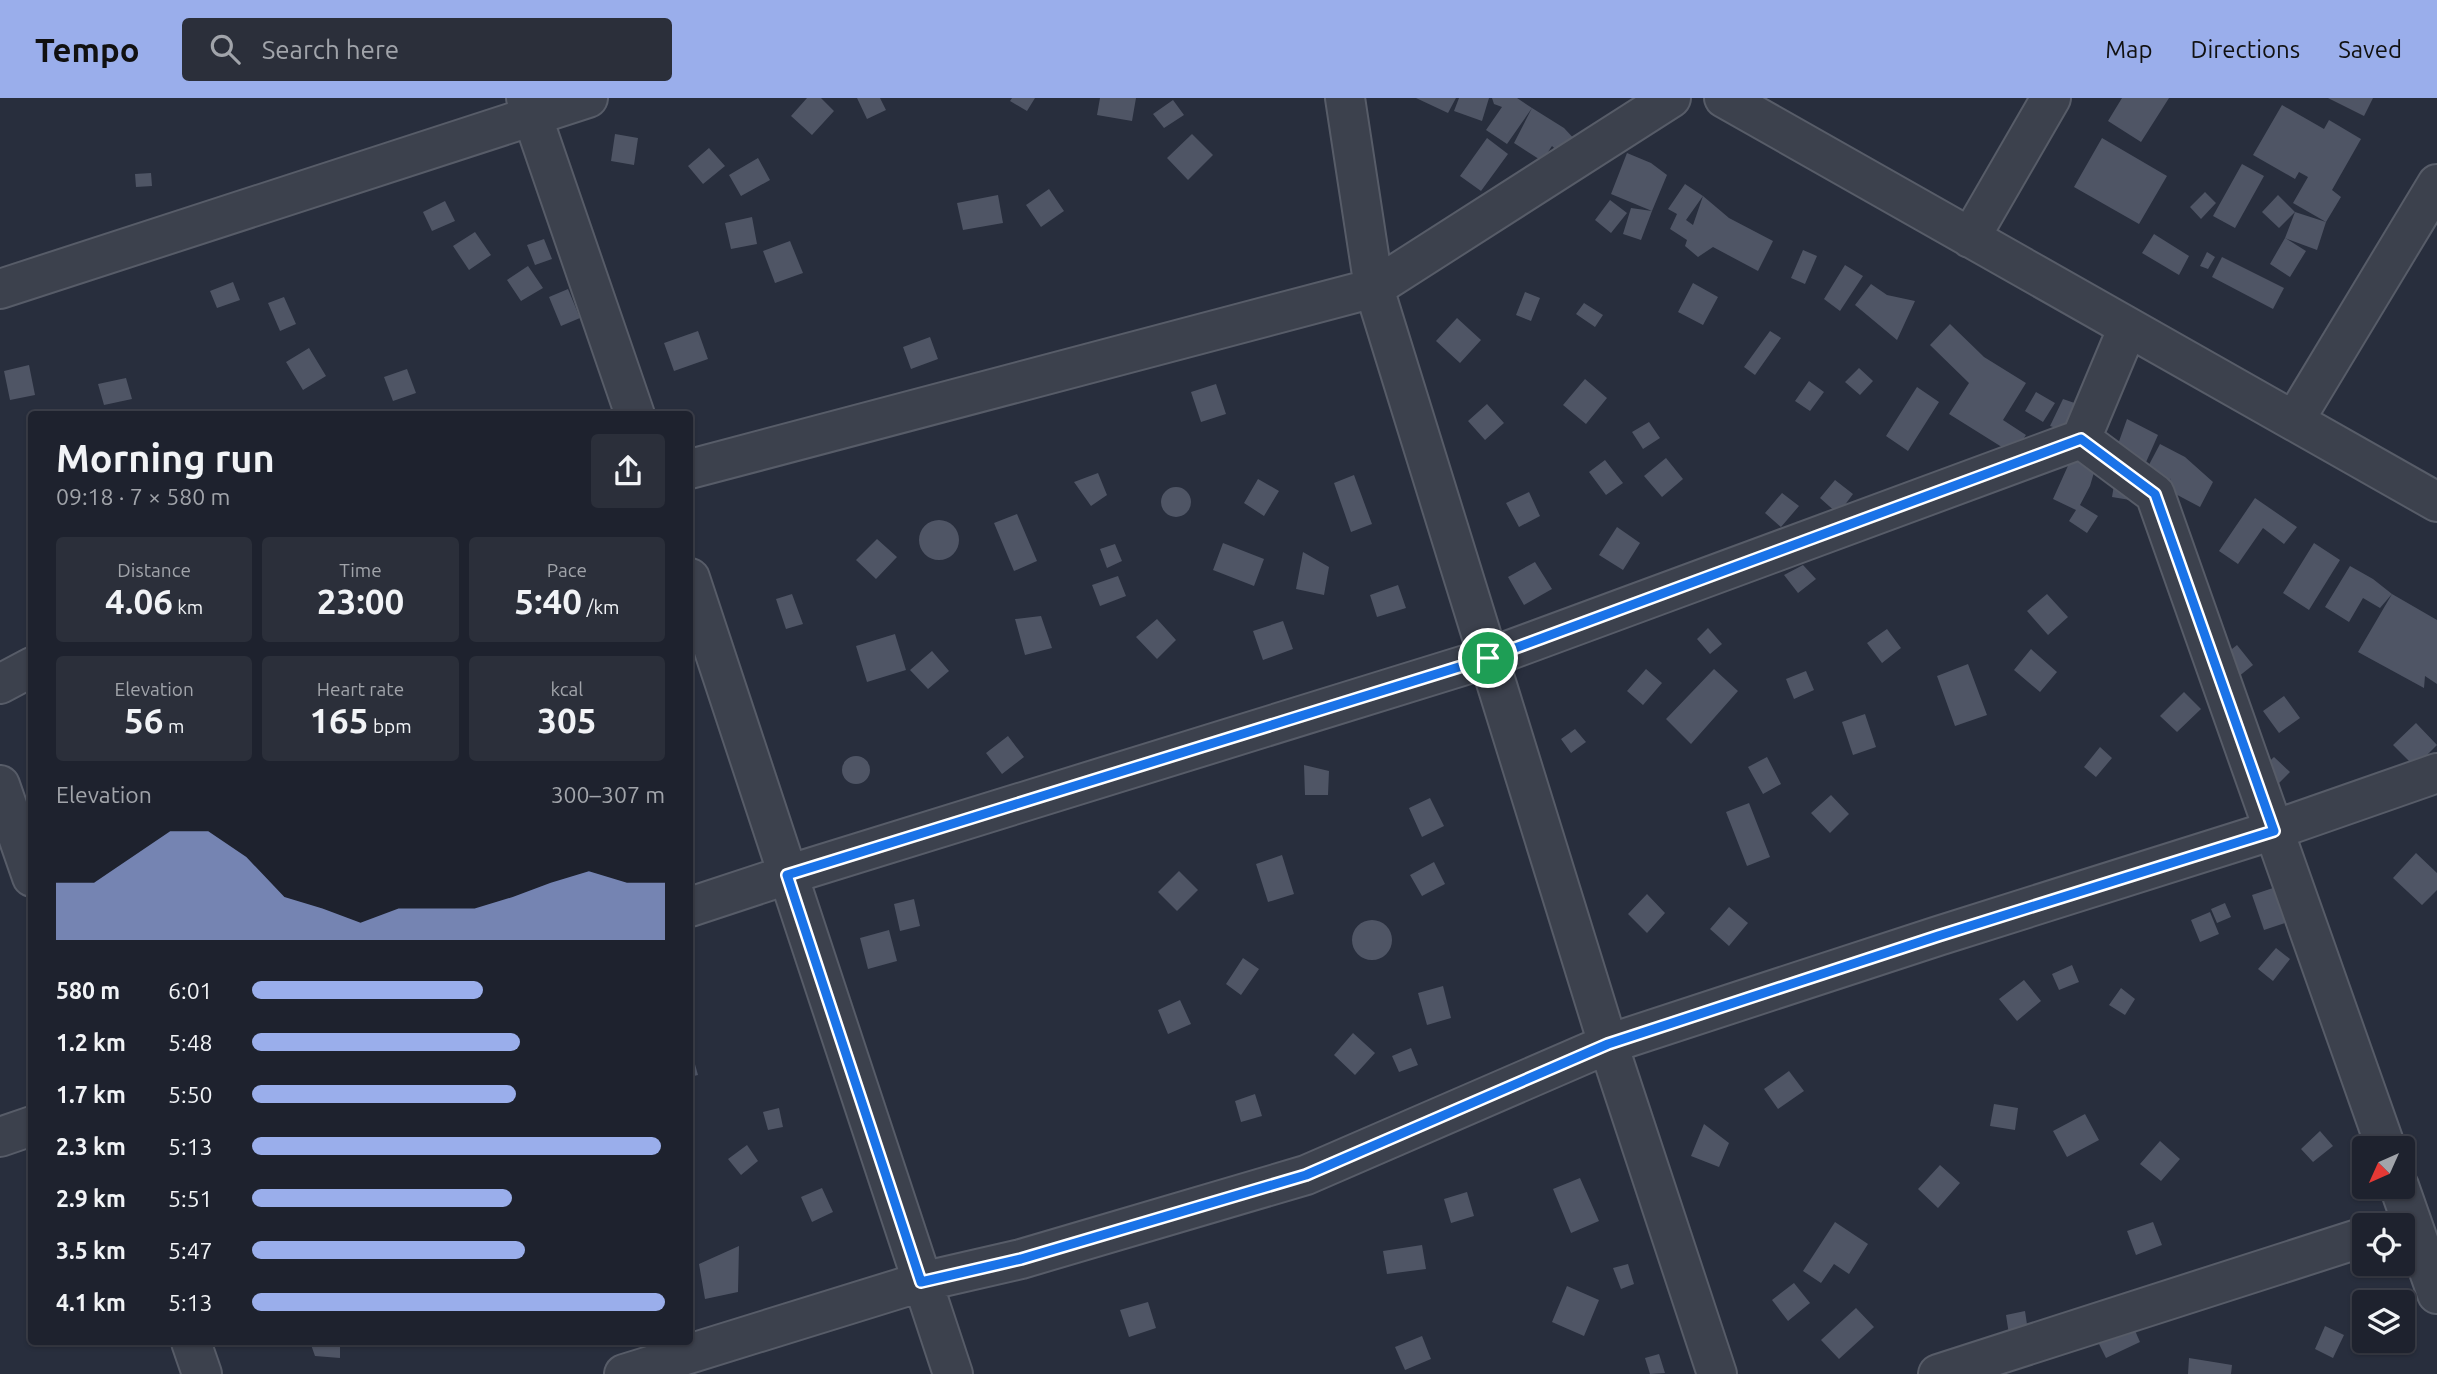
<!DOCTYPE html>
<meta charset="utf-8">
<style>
body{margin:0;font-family:Ubuntu,sans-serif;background:#2b2f3a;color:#f1f3f6;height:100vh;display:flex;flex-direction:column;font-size:26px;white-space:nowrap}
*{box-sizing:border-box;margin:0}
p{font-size:23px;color:#a1a4aa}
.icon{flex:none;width:38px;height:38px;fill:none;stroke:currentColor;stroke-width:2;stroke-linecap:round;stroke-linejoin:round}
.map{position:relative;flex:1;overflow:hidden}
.side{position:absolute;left:28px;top:313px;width:665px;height:934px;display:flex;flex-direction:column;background:#1e222e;border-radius:7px;box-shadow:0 2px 5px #0004,0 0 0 2px #3c3f4a}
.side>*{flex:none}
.needle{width:46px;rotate:225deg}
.controls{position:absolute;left:2352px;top:1038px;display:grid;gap:14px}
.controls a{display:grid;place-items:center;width:63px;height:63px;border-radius:7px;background:#1e222e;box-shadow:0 2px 5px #0004,0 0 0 2px #3c3f4a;font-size:35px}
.pin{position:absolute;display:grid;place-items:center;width:60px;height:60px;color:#fff;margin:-30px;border:4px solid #fff;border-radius:50%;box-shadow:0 2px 7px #0007}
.round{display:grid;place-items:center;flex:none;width:74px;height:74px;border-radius:7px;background:#2b2f3a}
.head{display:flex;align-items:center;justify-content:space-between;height:119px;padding:0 28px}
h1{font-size:38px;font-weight:600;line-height:52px}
.figures{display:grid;grid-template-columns:repeat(3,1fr);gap:10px;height:119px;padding:7px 28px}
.figures div{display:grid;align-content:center;border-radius:7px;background:#2b2f3a;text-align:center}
.figures b{font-size:35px;font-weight:600}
.figures small{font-size:19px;font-weight:400}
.figures p{font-size:19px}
.chart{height:196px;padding:14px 28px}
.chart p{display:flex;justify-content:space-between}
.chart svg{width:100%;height:126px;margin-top:7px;fill:#9aaeeb;opacity:.7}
ul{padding:0 28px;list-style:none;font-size:23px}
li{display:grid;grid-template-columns:112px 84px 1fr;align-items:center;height:52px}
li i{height:18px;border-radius:9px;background:#9aaeeb}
header{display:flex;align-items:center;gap:42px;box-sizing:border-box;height:98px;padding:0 35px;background:#9aaeeb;color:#111}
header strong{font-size:33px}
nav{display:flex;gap:38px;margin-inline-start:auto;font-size:24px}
.search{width:490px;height:63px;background:#2b2f3a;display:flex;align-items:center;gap:18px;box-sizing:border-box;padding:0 24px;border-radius:7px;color:#a1a4aa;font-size:26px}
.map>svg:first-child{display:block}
.building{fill:#4f5565}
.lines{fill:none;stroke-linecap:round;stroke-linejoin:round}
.minor-casing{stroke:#575c68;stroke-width:42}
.minor{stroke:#3c414d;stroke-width:38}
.route-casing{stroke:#fff;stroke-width:14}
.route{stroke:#1a73e8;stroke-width:9}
</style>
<header>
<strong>Tempo</strong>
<div class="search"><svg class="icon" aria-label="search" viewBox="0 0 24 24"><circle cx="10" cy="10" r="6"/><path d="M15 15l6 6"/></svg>Search here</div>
<nav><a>Map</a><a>Directions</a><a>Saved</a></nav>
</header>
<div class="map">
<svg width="2437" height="1276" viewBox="0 0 2437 1276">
<rect width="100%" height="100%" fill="#282e3d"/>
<!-- building -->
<path class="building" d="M807 0H821L834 13 812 37 791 18Z
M857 0H880L886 12 867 21Z
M1012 0H1035L1027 13 1010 3Z
M1100 0H1136L1132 23 1097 17Z
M1416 0H1456L1448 15Z
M1459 0H1489L1482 23 1454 13Z
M1492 0H1517L1532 10 1507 46 1486 32 1502 9 1494 6Z
M2122 0H2169L2141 44 2108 23Z
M2328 0H2373L2364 18Z
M1173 2 1184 17 1164 30 1153 16Z
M2282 7 2324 31 2329 22 2361 41 2332 92 2341 99 2326 124 2293 105 2308 79 2299 74 2295 81 2253 57Z
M1532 10 1564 30 1579 46 1568 63 1552 48 1542 63 1514 45Z
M615 36 638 40 634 67 611 63Z
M1192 36 1213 57 1188 82 1167 60Z
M1487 40 1508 56 1481 93 1460 78Z
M2102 40 2167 78 2139 126 2074 89Z
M709 50 725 68 703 86 688 68Z
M1627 55 1651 65 1667 77 1652 113 1611 96Z
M758 60 770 82 741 98 729 77Z
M2242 66 2264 78 2235 130 2213 118Z
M151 75 152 88 136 89 135 76Z
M1685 86 1703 98 1686 122 1693 127 1703 98 1729 120 1773 143 1758 173 1713 149 1698 159 1685 148 1687 142 1670 131 1677 116 1668 111Z
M1049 91 1064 113 1041 129 1026 107Z
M2205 94 2216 105 2201 121 2190 109Z
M998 97 1003 125 963 132 957 105Z
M2278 97 2295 114 2279 130 2262 114Z
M1610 102 1627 115 1611 135 1595 122Z
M445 103 455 123 432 133 423 114Z
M1631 110 1652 113 1641 142 1623 136Z
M2295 114 2326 124 2317 152 2285 140Z
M752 119 757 146 731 151 725 125Z
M475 134 491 157 469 172 453 148Z
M2154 136 2189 158 2179 177 2142 155Z
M2285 140 2306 153 2290 179 2270 166Z
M544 141 552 161 535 167 527 147Z
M790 143 803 175 775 185 763 153Z
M1803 152 1817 158 1805 186 1791 180Z
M2207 154 2215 159 2208 171 2200 168Z
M2222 159 2284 190 2273 211 2212 179Z
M1845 167 1863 178 1840 213 1824 201Z
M528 168 543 190 521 203 507 182Z
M233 184 240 202 217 210 210 193Z
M1693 185 1718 199 1703 227 1678 214Z
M1871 186 1887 197 1915 203 1897 242 1855 207Z
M568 191 580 220 561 228 549 199Z
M1525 194 1540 200 1531 223 1516 217Z
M284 199 296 226 280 233 268 205Z
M1584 205 1603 217 1595 229 1576 216Z
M1457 220 1481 242 1460 265 1436 243Z
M1950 226 1984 259 2026 285 2003 322 2026 337 2013 356 1949 316 1969 285 1930 247Z
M698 233 708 261 674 273 664 245Z
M1770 233 1781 240 1755 277 1744 269Z
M930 239 938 261 911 271 903 249Z
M309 250 326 278 303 292 286 264Z
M29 267 35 297 10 302 4 273Z
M1859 270 1873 283 1860 297 1845 284Z
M407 271 416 295 393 303 384 279Z
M126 280 132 301 104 307 98 286Z
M1585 281 1607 300 1586 326 1563 307Z
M1809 283 1824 294 1810 313 1795 303Z
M1216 286 1226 316 1201 324 1191 294Z
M1917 289 1939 304 1908 353 1886 338Z
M2036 294 2055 305 2043 324 2025 313Z
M2063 301 2086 309 2073 336 2050 328Z
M1487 306 1504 325 1485 342 1468 323Z
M2127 321 2158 337 2143 371 2117 349Z
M1649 324 1660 340 1643 351 1632 334Z
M2160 346 2185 359 2213 384 2200 409 2166 391 2171 380 2160 397 2143 378Z
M2076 350 2095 371 2090 388 2080 407 2098 418 2087 435 2069 423 2076 412 2053 401Z
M1666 360 1683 381 1662 399 1644 378Z
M1605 362 1623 385 1606 397 1589 374Z
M1098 375 1107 397 1091 408 1074 384Z
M1354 377 1372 426 1351 434 1334 385Z
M1258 381 1279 393 1264 418 1244 405Z
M1835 382 1853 396 1838 416 1820 400Z
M2132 386 2130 402 2112 399 2114 387Z
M1161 404a15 15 0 1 1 30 0a15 15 0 1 1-30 0Z
M1529 394 1540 418 1519 429 1506 405Z
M1782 395 1799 408 1781 429 1765 415Z
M2255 400 2297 429 2284 446 2263 430 2238 466 2219 453Z
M1017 416 1037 463 1014 473 994 425Z
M919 442a20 20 0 1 1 40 0a20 20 0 1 1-40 0Z
M1617 429 1640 445 1623 472 1599 457Z
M877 441 897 459 876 481 856 462Z
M1223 445 1264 461 1254 488 1213 472Z
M2314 445 2340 462 2309 512 2283 495Z
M1115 446 1122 463 1107 470 1100 451Z
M1303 454 1329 469 1324 497 1296 491Z
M1535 464 1552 491 1524 507 1508 479Z
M1803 467 1816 481 1798 495 1784 477Z
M2350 468 2373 481 2392 496 2380 510 2363 500 2349 524 2325 509Z
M1118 478 1126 498 1100 508 1092 487Z
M1398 487 1406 510 1377 519 1370 497Z
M792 496 803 526 786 531 776 501Z
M2047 496 2068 519 2048 537 2027 513Z
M2392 496 2437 522V586L2425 578 2424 590 2358 554Z
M1041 518 1052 550 1025 557 1015 521Z
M1157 521 1176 542 1157 561 1136 539Z
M1283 523 1293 551 1263 562 1253 533Z
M1708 530 1722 546 1710 556 1697 541Z
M1887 531 1901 550 1882 565 1867 545Z
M895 536 906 572 867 584 856 548Z
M2237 547 2253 567 2233 583 2217 563Z
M2031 551 2057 574 2040 594 2014 572Z
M932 553 949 573 928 591 910 572Z
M1968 566 1987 617 1955 628 1937 578Z
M1646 571 1662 585 1643 607 1627 593Z
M1714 571 1738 593 1691 646 1666 621Z
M1806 573 1814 592 1794 601 1786 581Z
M2184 594 2201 611 2177 634 2160 618Z
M2284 598 2300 620 2279 635 2263 613Z
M1865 616 1876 649 1853 657 1842 624Z
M2416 625 2437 647 2415 669 2393 647Z
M1575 631 1586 644 1571 655 1561 641Z
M1008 638 1024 659 1002 676 986 655Z
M2100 649 2112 660 2096 679 2084 669Z
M842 672a14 14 0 1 1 28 0a14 14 0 1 1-28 0Z
M1767 659 1781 686 1763 696 1748 669Z
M2274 659 2290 674 2274 690 2258 674Z
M1304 667 1329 673 1328 697H1305Z
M1831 697 1849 716 1830 735 1811 715Z
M1430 700 1444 728 1422 739 1409 710Z
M1749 705 1770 759 1747 768 1726 714Z
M2416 755 2437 775V792L2422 807 2393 780Z
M1282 757 1294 796 1268 804 1256 766Z
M1434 764 1445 786 1422 798 1410 777Z
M1179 773 1198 792 1177 813 1158 794Z
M2273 790 2285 825 2264 832 2252 797Z
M1647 796 1665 815 1647 835 1628 816Z
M914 801 920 828 900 833 894 806Z
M2225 805 2231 819 2217 825 2211 811Z
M1729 809 1748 825 1729 848 1710 831Z
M2210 814 2219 836 2200 844 2191 822Z
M1352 842a20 20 0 1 1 40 0a20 20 0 1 1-40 0Z
M889 832 897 863 868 871 860 840Z
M2276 850 2290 861 2273 883 2258 871Z
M1243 860 1259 871 1241 897 1226 886Z
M2072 867 2079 884 2059 892 2052 876Z
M2024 882 2041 903 2017 923 1999 901Z
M1443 888 1451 920 1427 927 1418 895Z
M2121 890 2135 901 2125 917 2109 907Z
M1180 902 1191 926 1168 936 1158 912Z
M1353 935 1375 955 1355 977 1334 957Z
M690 948 698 977 690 979Z
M1411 950 1418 967 1399 974 1392 958Z
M1789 973 1804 993 1778 1011 1764 991Z
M1255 996 1262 1018 1241 1024 1235 1003Z
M1994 1006 2018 1010 2015 1032 1990 1028Z
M779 1010 783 1029 768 1032 763 1014Z
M2085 1016 2099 1042 2067 1059 2053 1033Z
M1704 1026 1729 1045 1719 1069 1691 1058Z
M2320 1033 2333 1048 2313 1064 2301 1051Z
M2160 1043 2180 1061 2161 1083 2140 1066Z
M747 1047 758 1063 741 1077 728 1061Z
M1940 1067 1960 1085 1938 1110 1918 1091Z
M1580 1080 1599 1123 1571 1135 1553 1091Z
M822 1090 833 1114 812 1124 801 1099Z
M1467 1094 1474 1118 1451 1125 1444 1101Z
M1835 1124 1868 1146 1849 1176 1834 1166 1821 1185 1803 1173Z
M2153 1124 2162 1147 2136 1157 2127 1133Z
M2403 1138 2418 1153 2392 1180 2377 1166H2403Z
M1422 1147 1426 1171 1387 1176 1383 1153Z
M739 1148 738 1194 705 1201 699 1166Z
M1628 1166 1634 1186 1621 1191 1613 1170Z
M1794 1185 1810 1205 1788 1223 1772 1202Z
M1567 1188 1599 1202 1584 1238 1552 1224Z
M1148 1204 1156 1230 1129 1239 1120 1212Z
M1856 1210 1874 1229 1839 1261 1821 1242Z
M2025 1213 2029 1240 2010 1243 2006 1217Z
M2129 1219 2140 1244 2106 1260 2094 1236Z
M2325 1228 2344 1237 2333 1260 2315 1251Z
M1422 1238 1431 1261 1405 1272 1395 1249Z
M310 1244H340V1260L315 1258Z
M1659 1256 1665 1275 1650 1276 1645 1260Z
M2189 1260 2232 1267 2231 1276H2188Z"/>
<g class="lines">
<defs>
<path id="minor" d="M526 0 635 317
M1345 0 1374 190 1608 946 1717 1276
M1724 0 2437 404
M1970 140 2051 0
M0 191 588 0
M2294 323 2437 86
M2081 341 2155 396 2386 1050
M690 371 1374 190 1671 0
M690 480 953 1276
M0 586 32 569
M0 687 32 779
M690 809 787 777 1488 560 2081 341 2128 229
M0 1039 32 1028
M2399 1088 2437 1196
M191 1244 202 1276
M624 1276 921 1184 1021 1161 1306 1077 1608 946 1938 838 2274 732 2437 675
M1938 1276 2364 1139"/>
</defs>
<!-- minor casing -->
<use href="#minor" class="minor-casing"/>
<!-- minor -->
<use href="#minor" class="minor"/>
</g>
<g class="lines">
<defs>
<path id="route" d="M2081 341 2155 396 2274 733 1938 838 1608 946 1306 1077 1021 1161 921 1184 787 777 1488 560Z"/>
</defs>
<!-- route casing -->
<use href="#route" class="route-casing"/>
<!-- route -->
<use href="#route" class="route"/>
</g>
</svg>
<div class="controls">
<a><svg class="needle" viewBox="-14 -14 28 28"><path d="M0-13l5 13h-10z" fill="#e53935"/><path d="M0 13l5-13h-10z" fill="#a1a4aa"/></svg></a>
<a><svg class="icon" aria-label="locate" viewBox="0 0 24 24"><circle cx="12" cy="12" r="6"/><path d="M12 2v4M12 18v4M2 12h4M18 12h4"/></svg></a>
<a><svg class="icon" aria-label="layers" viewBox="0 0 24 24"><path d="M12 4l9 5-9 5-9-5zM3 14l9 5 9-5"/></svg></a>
</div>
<div class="pin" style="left:1488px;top:560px;background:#1e9e55"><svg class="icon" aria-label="arrive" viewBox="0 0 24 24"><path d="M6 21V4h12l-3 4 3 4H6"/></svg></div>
<section class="side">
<div class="head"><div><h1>Morning run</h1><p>09:18 · 7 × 580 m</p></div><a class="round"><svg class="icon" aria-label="share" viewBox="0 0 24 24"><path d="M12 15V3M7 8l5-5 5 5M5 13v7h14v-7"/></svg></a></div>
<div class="figures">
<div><p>Distance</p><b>4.06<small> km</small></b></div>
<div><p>Time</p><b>23:00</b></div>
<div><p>Pace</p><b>5:40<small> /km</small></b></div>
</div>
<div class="figures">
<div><p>Elevation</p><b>56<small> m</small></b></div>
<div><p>Heart rate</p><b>165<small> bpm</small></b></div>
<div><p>kcal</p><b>305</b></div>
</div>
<div class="chart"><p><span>Elevation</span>300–307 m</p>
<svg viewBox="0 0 160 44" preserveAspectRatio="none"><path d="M0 44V24L10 24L20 15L30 6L40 6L50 15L60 29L70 33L80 38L90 33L100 33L110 33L120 29L130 24L140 20L150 24L160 24V44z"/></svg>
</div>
<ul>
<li><b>580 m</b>6:01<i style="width:56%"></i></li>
<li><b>1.2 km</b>5:48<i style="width:65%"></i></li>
<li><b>1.7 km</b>5:50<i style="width:64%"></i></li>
<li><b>2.3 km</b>5:13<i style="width:99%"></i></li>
<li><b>2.9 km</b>5:51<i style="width:63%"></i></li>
<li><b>3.5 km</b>5:47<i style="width:66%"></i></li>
<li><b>4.1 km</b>5:13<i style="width:100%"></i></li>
</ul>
</section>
</div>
